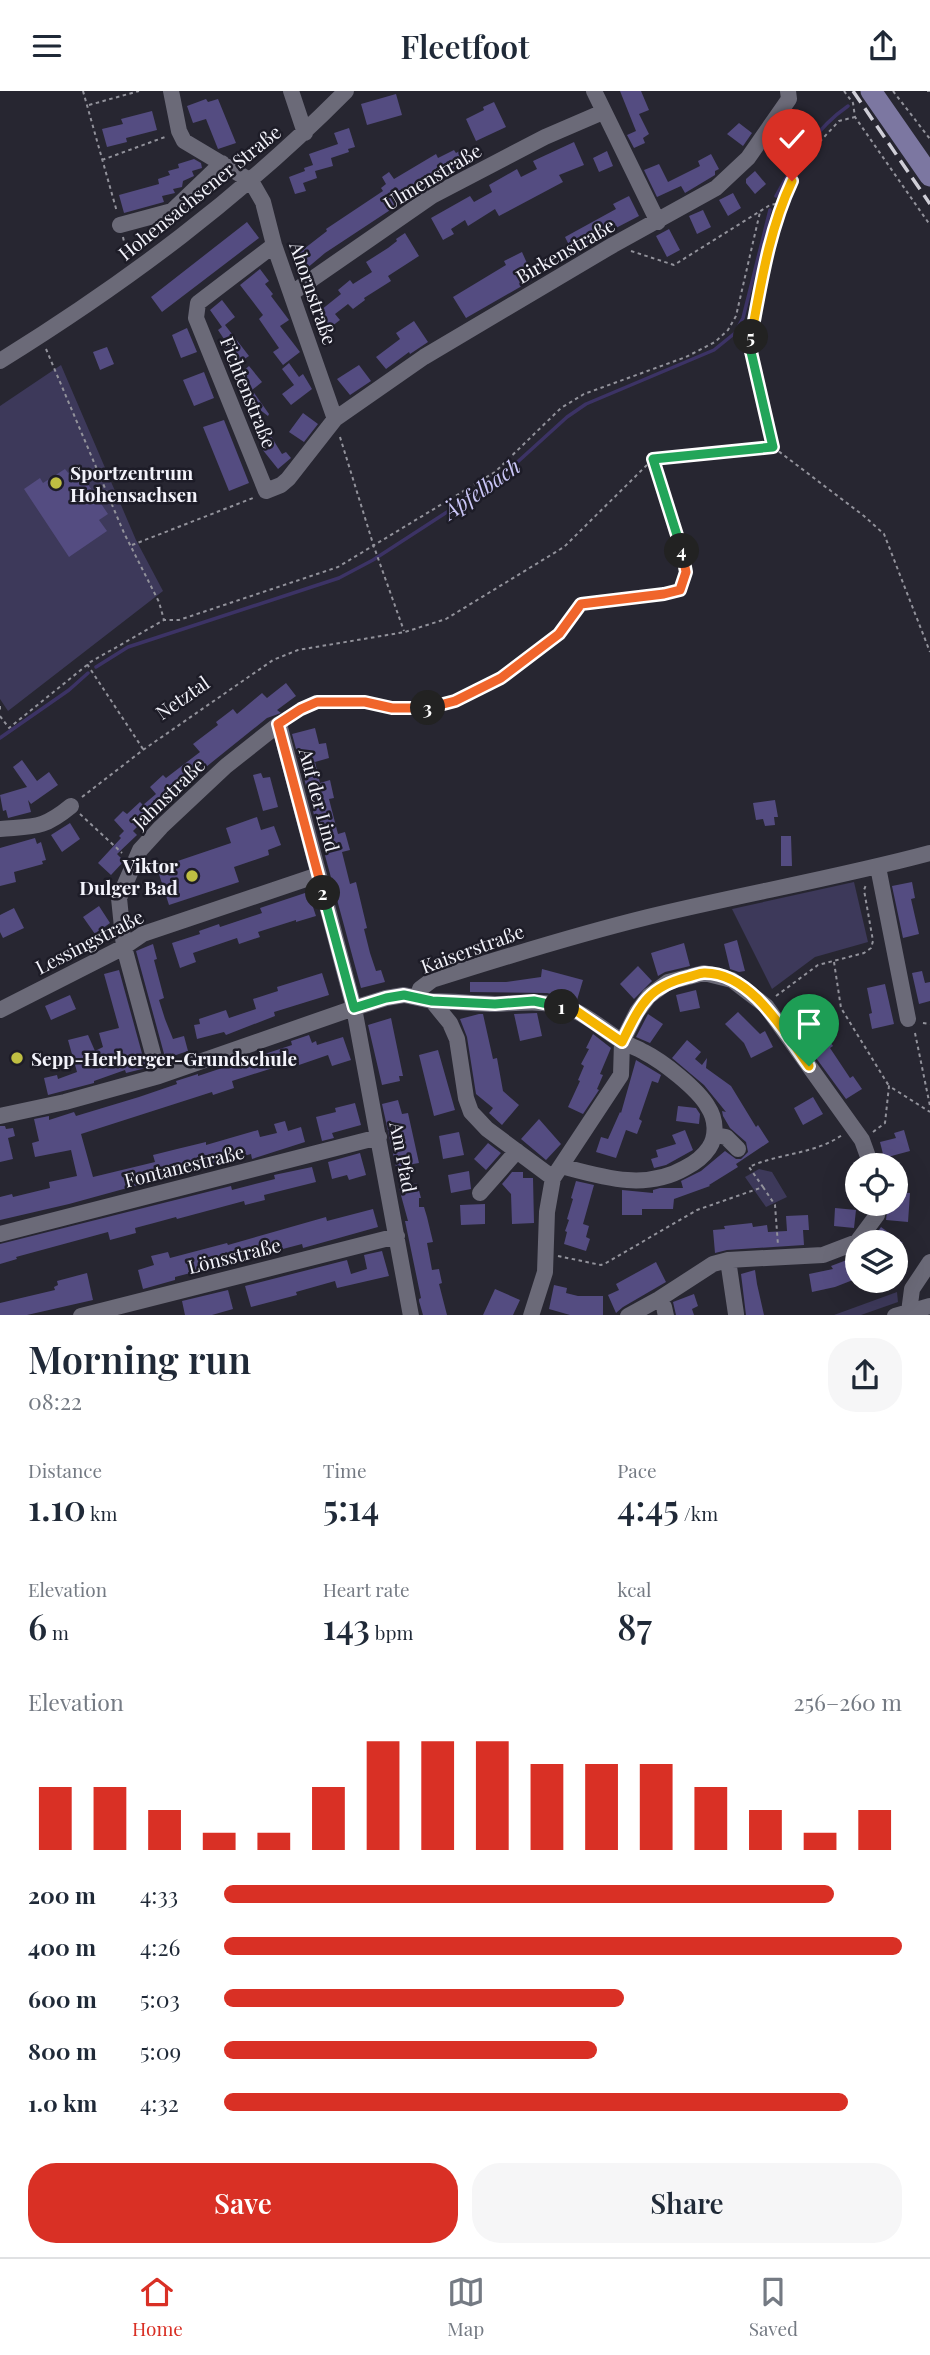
<!DOCTYPE html>
<meta charset="utf-8">
<style>
body{margin:0;font-family:"Playfair Display",serif;background:#f6f6f7;color:#1f2937;height:100vh;display:flex;flex-direction:column;font-size:26px;white-space:nowrap}
*{box-sizing:border-box;margin:0}
p{font-size:23px;color:#747a83}
.icon{flex:none;width:38px;height:38px;fill:none;stroke:currentColor;stroke-width:2;stroke-linecap:round;stroke-linejoin:round}
.map{position:relative;height:1224px;overflow:hidden}
.sheet{display:flex;flex-direction:column;background:#fff;flex:1}
.sheet>*{flex:none}
.controls{position:absolute;left:845px;top:1062px;display:grid;gap:14px}
.controls a{display:grid;place-items:center;width:63px;height:63px;border-radius:50%;background:#fff;box-shadow:0 7px 28px #0002;font-size:35px}
.pin{position:absolute;display:grid;place-items:center;width:60px;height:60px;color:#fff;margin:-72px -30px;border-radius:50% 50% 50% 0;rotate:-45deg;box-shadow:0 0 7px #0007}
.pin .icon{rotate:45deg}
.km{position:absolute;width:35px;height:35px;margin:-18px;border-radius:50%;background:#222;color:#fff;font-size:19px;line-height:35px;text-align:center}
.round{display:grid;place-items:center;flex:none;width:74px;height:74px;border-radius:28px;background:#f6f6f7}
.summary{display:flex;align-items:center;justify-content:space-between;height:119px;padding:0 28px}
h1{font-size:38px;font-weight:600;line-height:52px}
.metrics{display:grid;grid-template-columns:repeat(3,1fr);gap:10px;height:119px;padding:7px 28px}
.metrics div{display:grid;align-content:center}
.metrics b{font-size:35px;font-weight:600}
.metrics small{font-size:19px;font-weight:400}
.metrics p{font-size:19px}
.chart{height:196px;padding:14px 28px}
.chart p{display:flex;justify-content:space-between}
.chart svg{width:100%;height:126px;margin-top:7px;stroke:#d93025;stroke-width:6}
.primary-button{display:flex;gap:14px;margin-top:auto;padding:14px 28px}
.primary-button a{flex:1;height:80px;border-radius:28px;background:#d93025;color:#fff;font-size:28px;font-weight:600;line-height:80px;text-align:center}
.primary-button a+a{background:#f6f6f7;color:#1f2937}
ul{padding:0 28px;list-style:none;font-size:23px}
li{display:grid;grid-template-columns:112px 84px 1fr;align-items:center;height:52px}
li i{height:18px;border-radius:9px;background:#d93025}
header{display:flex;justify-content:space-between;align-items:center;height:91px;padding:0 28px;background:#fff;font-size:32px;font-weight:600}
.tabs{display:flex;justify-content:space-around;align-items:center;height:98px;border-top:2px solid #e0e1e3;background:#fff;font-size:19px;color:#747a83}
.tabs a{display:grid;justify-items:center;gap:4px}
.tabs .selected{color:#d93025}
.map>svg:first-child{display:block}
.green{fill:#3d395a}
.lines{fill:none;stroke-linecap:round;stroke-linejoin:round}
.stream{stroke:#3c3365;stroke-width:3.5}
.building{fill:#544c81}
.path{stroke:#92929b;stroke-width:2;stroke-dasharray:3.5 3.5;stroke-linecap:butt}
.minor{stroke:#6b6a78;stroke-width:16}
.major{stroke:#7c77a1;stroke-width:21}
.rail{stroke:#cfced7;stroke-width:3.5;stroke-dasharray:14 7;stroke-linecap:butt}
.split-1-casing{stroke:#fff;stroke-width:14}
.split-2-casing{stroke:#fff;stroke-width:14}
.split-3-casing{stroke:#fff;stroke-width:14}
.split-4-casing{stroke:#fff;stroke-width:14}
.split-5-casing{stroke:#fff;stroke-width:14}
.split-6-casing{stroke:#fff;stroke-width:14}
.split-1{stroke:#f5b400;stroke-width:9}
.split-2{stroke:#22a559;stroke-width:9}
.split-3{stroke:#f0652b;stroke-width:9}
.split-4{stroke:#f0652b;stroke-width:9}
.split-5{stroke:#22a559;stroke-width:9}
.split-6{stroke:#f5b400;stroke-width:9}
.poi-dot{fill:#bfbe42;stroke:#1d1c27;stroke-width:2.5}
.labels{text-anchor:middle;dominant-baseline:central;stroke-width:5;stroke-linejoin:round;paint-order:stroke}
.street-label{font-size:19px;fill:#f3f3fb;stroke:#1d1c27}
.poi-label{font-size:19px;font-weight:bold;fill:#f3f3fb;stroke:#1d1c27;text-anchor:start}
.water-label{font-size:21px;font-style:italic;fill:#cac6f7;stroke:#1d1c27}
</style>
<header><svg class="icon" aria-label="menu" viewBox="0 0 24 24"><path d="M4 6h16M4 12h16M4 18h16"/></svg>Fleetfoot<svg class="icon" aria-label="share" viewBox="0 0 24 24"><path d="M12 15V3M7 8l5-5 5 5M5 13v7h14v-7"/></svg></header>
<div class="map">
<svg width="930" height="1225" viewBox="0 0 930 1225">
<rect width="100%" height="100%" fill="#272631"/>
<!-- green -->
<path class="green" d="M61 274 136 449 163 500 8 620 0 608V315Z
M854 791 868 851 815 866 772 898 732 818Z
M759 1078 772 1081 787 1106 766 1116 745 1086Z
M897 1201 898 1211 861 1224H834Z"/>
<g class="lines">
<!-- stream -->
<path class="stream" d="M776 105C794 72 816 37 848 15
M96 576 128 556 339 487 373 469 501 386 567 326 586 313 714 259 735 242 743 227 770 119
M0 647 69 599 88 582"/>
</g>
<!-- building -->
<path class="building" d="M620 0H641L649 19 639 23 649 43 643 47 645 52 634 57 627 44 636 40Z
M396 3 402 24 367 34 361 13Z
M206 8 208 11 218 8 236 52 218 58 206 28 193 32 187 15Z
M494 11 506 36 476 50 466 28 484 19 483 16Z
M152 20 157 39 126 47 127 51 107 56 102 38 123 33 121 28Z
M794 22 808 32 801 44 786 34Z
M739 32 752 42 743 55 727 43Z
M349 37 355 56 348 58 349 61 331 67 333 75 315 80 317 87 303 92 306 100 295 103 289 86 305 80 304 77 313 74 309 63 338 53 334 42Z
M775 49 791 60 783 72 767 61Z
M574 51 584 74 559 84 563 91 499 125 495 118 468 135 465 129 451 138 454 143 443 149 431 127 470 105 474 111 492 101 489 94 517 78 521 86 537 78 533 70Z
M465 57 472 71 419 100 325 162 306 178 296 164 327 140 326 138 383 100 381 97 386 93 382 86 389 81 394 88 436 63 438 67 454 59 456 62Z
M607 60 613 75 599 81 593 67Z
M711 63 719 78 715 80V84L685 102 681 95 657 106 644 79 659 73 668 91 700 75 698 70Z
M194 68 201 72 202 77 192 80 194 85 183 90 182 96 173 98 175 102 162 105 164 111 124 122 119 104 159 93 158 88 170 84 168 80 179 77 178 73Z
M755 80 766 93 755 103 746 92V88Z
M733 102 741 117 728 125 719 109Z
M629 105 639 125 614 138 615 140 576 163 573 155 570 156 565 146 616 118 613 113Z
M703 119 711 136 697 143 689 125Z
M247 131 259 147 162 221 151 206Z
M669 138 680 159 667 166 656 145Z
M405 142 419 165 388 185 391 190 364 207 365 209 353 218 348 213 335 223 340 229 327 239 316 225 322 221 321 219 341 203 338 199 350 189 353 193 372 181 366 171 388 157 397 150 396 148Z
M522 161 534 188 466 227 453 206 506 174 504 170Z
M260 178 269 190 265 193 273 203 271 205 289 229 280 235 300 261 283 274 273 261 279 257 259 228 263 224 240 194Z
M222 209 235 226 225 234 249 265 237 273 220 251 224 248 218 239 222 236 210 219Z
M414 230 428 251 410 263 409 261 386 278 376 266 400 248 396 242Z
M187 237 197 261 181 267 172 244Z
M107 256 114 273 100 279 93 261Z
M289 272 299 286 303 283 312 298 291 314 282 303 294 294 282 278Z
M359 274 371 290 350 304 337 288Z
M249 275 262 291 252 299 269 323 268 325 243 306 247 303 235 287Z
M204 281 214 307 194 315 183 289Z
M303 322 318 333 304 351 289 341Z
M224 329 249 392 229 400 203 336Z
M267 339 282 363 286 361 291 367 278 378 262 358 265 355 258 346Z
M77 377 108 423 99 429 107 440 69 466 24 398 40 387 43 392 65 378 69 383Z
M286 592 296 605 277 619 281 622 267 627 196 684 198 686 165 712 163 710 133 740 137 744 117 763 124 770 111 784 98 772 121 747 119 745 124 740 114 729 123 720 127 723 140 711 143 714 156 703 150 696 163 684 166 687 200 661 193 653 218 634 216 631 233 618 237 623 262 602 267 607Z
M315 637 319 653 326 652 329 667 315 671 320 692 330 689 334 707 329 708 338 743 345 741 350 759 342 761 350 793 356 791 367 837 364 838 370 862 376 880 381 879 385 891 361 897 292 643Z
M22 669 37 690 49 681 58 694 31 713 28 709 31 721 8 727 6 719 3 720 0 704 27 696 13 676Z
M261 682 263 687 270 686 278 716 263 720 253 684Z
M775 709 778 726H774L775 734 765 735 763 728 756 729 753 712Z
M257 726 261 739 274 735 281 754 268 759 269 764 234 776 239 791 169 814 157 777 231 752 226 737Z
M70 732 80 748 62 761 51 744Z
M781 745H791L792 775H781Z
M35 747 37 753 41 751 46 769 42 770 43 773 14 781 16 791 0 795V757Z
M912 791 915 807 911 808 919 843 903 847 892 795Z
M308 801 316 825 296 831V829L258 841 260 846 239 853 237 847 193 862 196 871 180 877 172 852 200 843 199 840 219 833 220 836 262 822 260 817Z
M99 815 110 832 95 843 83 826Z
M14 817 24 837 3 847 0 841V824Z
M737 849 745 880 739 881 730 878 724 853Z
M684 852 690 875 665 881 658 885 651 862Z
M153 853 157 868 154 869 164 907 159 909 165 928 173 948 184 945 188 960 170 966 171 969 166 970 136 860Z
M638 875 652 890 634 908 620 893Z
M542 878 583 889 577 909 547 902 470 901V891H506L541 886Z
M119 879 146 977 126 982 125 979 94 990V992L48 1004 44 987 57 984 58 988 77 981 68 949 88 944 95 960 103 956 99 942 119 937 104 883Z
M922 880 925 892 930 891V910L919 913 912 882Z
M322 882 329 904 274 921 275 925 226 944 224 941 197 948 194 934 200 933 199 928 226 919 229 927 256 918 253 908 278 900 277 896Z
M885 893 894 933 872 938 869 923 872 922 867 897Z
M696 899 700 917 680 921 676 904Z
M70 904 76 918 51 929 45 915Z
M808 917 833 955 830 957 850 987 853 985 862 998 846 1008 789 930Z
M738 921 760 943 765 940 773 956 751 967 744 952 725 933Z
M537 922 542 945 520 950 514 923Z
M479 923H483L493 968 497 967 503 1000 519 1014 502 1034 489 1022 493 1017 476 1003 467 946 460 928Z
M648 923 663 933 650 952 636 946Z
M391 927 403 985H399L400 990 382 994 368 934Z
M593 943 611 957 600 983 603 984 597 998 599 999 583 1023 568 1016 580 990 578 989 584 975 581 973 589 958 586 957Z
M309 944 312 952 316 950 317 954 343 946 351 969 332 975 328 964 299 974 298 969 232 990 234 997 213 1004 212 1001 81 1043 93 1086 155 1071 153 1064 177 1058 206 1051V1054L258 1039 260 1046 277 1042 274 1033 285 1030 288 1040 301 1036 305 1051 252 1068 251 1063 69 1113 0 1129V1106L12 1103 13 1106 50 1097 49 1091 77 1085 71 1059 35 1066 32 1052 39 1050 34 1028 49 1025V1029L74 1021 76 1025 139 1006 177 993 176 990 198 983V985L292 954 291 950Z
M687 949 701 961 695 968 702 974 707 967 706 977 731 995 756 1036 758 1034 769 1051 736 1073 738 1076 709 1094 710 1095 674 1108 673 1118H642V1124H622V1099L653 1102V1099L660 1097H683L681 1090 701 1080 725 1060 736 1068H741L748 1061 746 1051 730 1037 723 1025 722 1020 726 1021 704 994 672 967Z
M438 959 455 1019 434 1025 419 964Z
M636 969 661 984 658 992 652 990 639 1028 642 1030 637 1043 626 1039 616 1067 596 1061 601 1046 608 1048 620 1021 621 1022Z
M813 1006 823 1023 803 1034 794 1017Z
M398 1009 402 1023 408 1022 419 1072 396 1076 382 1013Z
M355 1012 361 1034 332 1042 334 1047 322 1050 316 1026 336 1021 335 1017Z
M678 1015 696 1017 700 1023 699 1033 676 1030Z
M539 1028 561 1053 546 1069 521 1048Z
M0 1035H5L6 1038 13 1037 15 1045 8 1047 13 1068 0 1071Z
M685 1039 693 1059 666 1074 654 1077 651 1068 658 1066 656 1059 676 1053 672 1044Z
M904 1039 910 1060 884 1067 880 1051 896 1047 894 1042Z
M459 1041 464 1064 443 1068 439 1045Z
M488 1052 501 1062 486 1079 474 1068Z
M360 1062 366 1084 349 1089 347 1084 332 1088 328 1071Z
M312 1076 316 1091 264 1104 265 1109 245 1114 244 1110 177 1128 176 1126 154 1132 135 1137 136 1142 110 1149 108 1141 16 1166 17 1168 0 1173V1153L231 1095 232 1099 275 1088 274 1084Z
M469 1080 471 1098 451 1102 448 1084Z
M512 1081H523V1087H533L534 1132 512 1133 511 1103 502 1093Z
M576 1090 594 1094 583 1133 589 1135 586 1146 590 1148 586 1160 564 1153 567 1141 565 1140 569 1129 567 1128 573 1108 571 1107Z
M417 1092 421 1107H419V1116H424L427 1126 433 1151 427 1152 432 1179 439 1178 442 1192 439 1193 447 1224H423L419 1210V1208L421 1207 405 1130H408L399 1097Z
M896 1101 910 1102 908 1131 886 1129 888 1113H896Z
M485 1113V1133L461 1134 460 1114Z
M835 1117 856 1119 854 1137 834 1135Z
M373 1118 378 1136 303 1157 302 1153 175 1186V1189L143 1198 138 1179 154 1174 151 1165 168 1161 170 1167 227 1152 228 1154 326 1126 327 1130Z
M808 1124 809 1139H803L804 1154 727 1159 715 1162 713 1139 725 1138 724 1135 752 1132 753 1136 767 1134 768 1141 787 1140 786 1125Z
M881 1136 903 1152H870Z
M382 1160 389 1185 337 1197 335 1190 296 1201 297 1204 251 1216 245 1195 347 1169 351 1183 367 1178 364 1164Z
M858 1162V1187L835 1196 812 1201 809 1183 833 1178 831 1175 852 1167Z
M656 1171 666 1191 623 1216 616 1222 608 1204 619 1199 616 1193Z
M755 1179 757 1193 764 1224H746L741 1183Z
M87 1182 93 1209 27 1224H0V1212L55 1199 54 1196 58 1194 57 1190Z
M554 1194 567 1197 566 1202 578 1205H603V1224H570L549 1218Z
M495 1198 520 1209 513 1224H483Z
M228 1199 233 1218 212 1224H185L182 1210Z
M694 1203 698 1215 692 1218 694 1224H676L673 1211Z"/>
<g class="lines">
<!-- path -->
<path class="path" d="M83 0 117 121
M844 0 853 12 855 26 930 134
M893 0 930 48
M927 0H930
M89 14 139 0
M102 69 165 46
M123 146 128 168
M631 160 674 174 770 114 781 112
M46 258 124 442 159 511 164 529
M340 346 374 456 404 540
M773 355 749 252 770 147 782 112 792 90 812 59 839 30 855 26
M132 454 253 407
M0 615V619
M0 625 9 637 87 574
M289 626C334 595 380 623 429 617 468 612 507 582 537 559 544 554 552 549 558 543 567 534 573 523 581 513L664 503 680 499C695 471 663 399 653 369
M143 658 87 573 164 529H179L338 476 495 381 561 317 584 303 686 266 715 251 728 239 736 225 760 121
M82 706 143 659 273 569 298 559 405 541 446 528 564 456 653 368 773 356 864 425 884 443 930 561
M80 723 122 762
M834 871 841 917 889 995
M776 905 818 874 864 862 871 857 873 850 864 799 866 794
M923 932 930 933
M915 942 930 1015
M873 1041 885 1032 889 995 930 1021
M763 1096 775 1114 778 1154
M558 1165 601 1174 606 1172 697 1119 763 1096 749 1076C779 1062 816 1063 842 1044"/>
<!-- minor -->
<path class="minor" d="M171 0 179 40 184 50 251 90 263 111 274 154 335 328
M291 0 305 42
M594 0 658 131
M120 134 172 120 222 72
M274 154 198 212 196 227 266 400 281 394 288 388 335 328 424 266 613 154 716 97 748 67 789 8 788 0
M292 202 432 105 545 46 603 21
M0 270C127 191 241 106 346 0
M0 738C35 735 43 738 71 715
M878 776 908 928
M418 906 420 898 432 889C504 866 575 844 648 826 742 803 837 787 930 762
M432 910C454 910 475 913 496 913 523 912 550 908 575 920 591 927 605 940 620 949 627 954 636 956 644 961 662 970 698 998 708 1016 716 1028 717 1045 709 1057 703 1066 695 1072 685 1077 645 1100 602 1086 561 1075
M0 919 124 856 143 843 318 784
M159 985 124 856 119 807 140 759 161 736 226 675 279 633 354 917 411 1225
M0 1025 65 1011 159 985 354 917 386 907 404 904 432 910 450 932 457 948 466 1007 471 1021 487 1038 553 1087
M715 1044 726 1046 738 1058
M480 1102 517 1060
M0 1143 379 1046
M728 1169 736 1223
M659 1208 664 1216 666 1225
M909 1221 912 1198 930 1171
M81 1225 397 1145
M531 1225 545 1181 547 1121 553 1087 621 984 622 951 637 921 649 905 668 891 704 882 732 889 766 915 862 1049 871 1074
M628 1225 659 1208 713 1173 728 1169 823 1164 857 1151 877 1124 878 1113
M895 1225 930 1215"/>
<!-- major -->
<path class="major" d="M871 0 930 85"/>
<!-- rail -->
<path class="rail" d="M853 0 930 113"/>
</g>
<g class="lines">
<defs>
<path id="split-1" d="M562 916 575 919 622 951C640 915 647 896 688 886 693 885 699 882 704 882 751 881 785 942 809 975"/>
<path id="split-2" d="M323 802 354 917 386 907 404 904 432 910 495 913 534 910 562 916"/>
<path id="split-3" d="M323 802 278 633 301 618 317 611H365L392 617H428"/>
<path id="split-4" d="M428 617 455 610 501 587 559 543 581 513 664 503 680 499 686 481 682 460"/>
<path id="split-5" d="M682 460 653 368 773 356 749 252 751 246"/>
<path id="split-6" d="M751 246C761 193 769 139 792 90"/>
</defs>
<!-- split-1 casing -->
<use href="#split-1" class="split-1-casing"/>
<!-- split-2 casing -->
<use href="#split-2" class="split-2-casing"/>
<!-- split-3 casing -->
<use href="#split-3" class="split-3-casing"/>
<!-- split-4 casing -->
<use href="#split-4" class="split-4-casing"/>
<!-- split-5 casing -->
<use href="#split-5" class="split-5-casing"/>
<!-- split-6 casing -->
<use href="#split-6" class="split-6-casing"/>
<!-- split-1 -->
<use href="#split-1" class="split-1"/>
<!-- split-2 -->
<use href="#split-2" class="split-2"/>
<!-- split-3 -->
<use href="#split-3" class="split-3"/>
<!-- split-4 -->
<use href="#split-4" class="split-4"/>
<!-- split-5 -->
<use href="#split-5" class="split-5"/>
<!-- split-6 -->
<use href="#split-6" class="split-6"/>
</g>
<!-- markers -->
<g class="poi-dot">
<circle cx="56" cy="392" r="7"/>
<circle cx="192" cy="785" r="7"/>
<circle cx="17" cy="967" r="7"/>
</g>
<g class="labels">
<!-- street labels -->
<g class="street-label">
<text transform="translate(432 85) rotate(-31)">Ulmenstraße</text>
<text transform="translate(199 101) rotate(-39)">Hohensachsener Straße</text>
<text transform="translate(565 159) rotate(-30)">Birkenstraße</text>
<text transform="translate(314 202) rotate(71)">Ahornstraße</text>
<text transform="translate(249 301) rotate(68)">Fichtenstraße</text>
<text transform="translate(182 606) rotate(-35)">Netztal</text>
<text transform="translate(168 702) rotate(-44)">Jahnstraße</text>
<text transform="translate(320 709) rotate(75)">Auf der Lind</text>
<text transform="translate(89 850) rotate(-27)">Lessingstraße</text>
<text transform="translate(472 857) rotate(-20)">Kaiserstraße</text>
<text transform="translate(404 1066) rotate(79)">Am Pfad</text>
<text transform="translate(184 1074) rotate(-14)">Fontanestraße</text>
<text transform="translate(234 1164) rotate(-14)">Lönsstraße</text>
</g>
<!-- poi labels -->
<g class="poi-label">
<text x="70" y="381">Sportzentrum<tspan x="70" dy="22">Hohensachsen</tspan></text>
<text x="178" y="774" text-anchor="end">Viktor<tspan x="178" dy="22">Dulger Bad</tspan></text>
<text x="31" y="967">Sepp-Herberger-Grundschule</text>
</g>
<!-- water labels -->
<g class="water-label">
<text transform="translate(481 397) rotate(-35)">Äpfelbach</text>
</g>
</g>
</svg>
<div class="controls">
<a><svg class="icon" aria-label="locate" viewBox="0 0 24 24"><circle cx="12" cy="12" r="6"/><path d="M12 2v4M12 18v4M2 12h4M18 12h4"/></svg></a>
<a><svg class="icon" aria-label="layers" viewBox="0 0 24 24"><path d="M12 4l9 5-9 5-9-5zM3 14l9 5 9-5"/></svg></a>
</div>
<div class="pin" style="left:809px;top:975px;background:#1e9e55"><svg class="icon" aria-label="arrive" viewBox="0 0 24 24"><path d="M6 21V4h12l-3 4 3 4H6"/></svg></div>
<div class="pin" style="left:792px;top:90px;background:#d93025"><svg class="icon" aria-label="check" viewBox="0 0 24 24"><path d="M5 12l5 5 9-10"/></svg></div>
<b class="km" style="left:562px;top:916px">1</b>
<b class="km" style="left:323px;top:802px">2</b>
<b class="km" style="left:428px;top:617px">3</b>
<b class="km" style="left:682px;top:460px">4</b>
<b class="km" style="left:751px;top:246px">5</b>
</div>
<section class="sheet">
<div class="summary"><div><h1>Morning run</h1><p>08:22</p></div><a class="round"><svg class="icon" aria-label="share" viewBox="0 0 24 24"><path d="M12 15V3M7 8l5-5 5 5M5 13v7h14v-7"/></svg></a></div>
<div class="metrics">
<div><p>Distance</p><b>1.10<small> km</small></b></div>
<div><p>Time</p><b>5:14</b></div>
<div><p>Pace</p><b>4:45<small> /km</small></b></div>
</div>
<div class="metrics">
<div><p>Elevation</p><b>6<small> m</small></b></div>
<div><p>Heart rate</p><b>143<small> bpm</small></b></div>
<div><p>kcal</p><b>87</b></div>
</div>
<div class="chart"><p><span>Elevation</span>256–260 m</p>
<svg viewBox="0 0 160 44" preserveAspectRatio="none"><path d="M5 44V22M15 44V22M25 44V30M35 44V38M45 44V38M55 44V22M65 44V6M75 44V6M85 44V6M95 44V14M105 44V14M115 44V14M125 44V22M135 44V30M145 44V38M155 44V30"/></svg>
</div>
<ul>
<li><b>200 m</b>4:33<i style="width:90%"></i></li>
<li><b>400 m</b>4:26<i style="width:100%"></i></li>
<li><b>600 m</b>5:03<i style="width:59%"></i></li>
<li><b>800 m</b>5:09<i style="width:55%"></i></li>
<li><b>1.0 km</b>4:32<i style="width:92%"></i></li>
</ul>
<div class="primary-button"><a>Save</a><a>Share</a></div>
</section>
<nav class="tabs">
<a class="selected"><svg class="icon" aria-label="home" viewBox="0 0 24 24"><path d="M3 11l9-7 9 7M6 9v11h12V9"/></svg>Home</a>
<a><svg class="icon" aria-label="map" viewBox="0 0 24 24"><path d="M3 6l6-2 6 2 6-2v14l-6 2-6-2-6 2zM9 4v14M15 6v14"/></svg>Map</a>
<a><svg class="icon" aria-label="saved" viewBox="0 0 24 24"><path d="M7 4h10v16l-5-4-5 4z"/></svg>Saved</a>
</nav>
